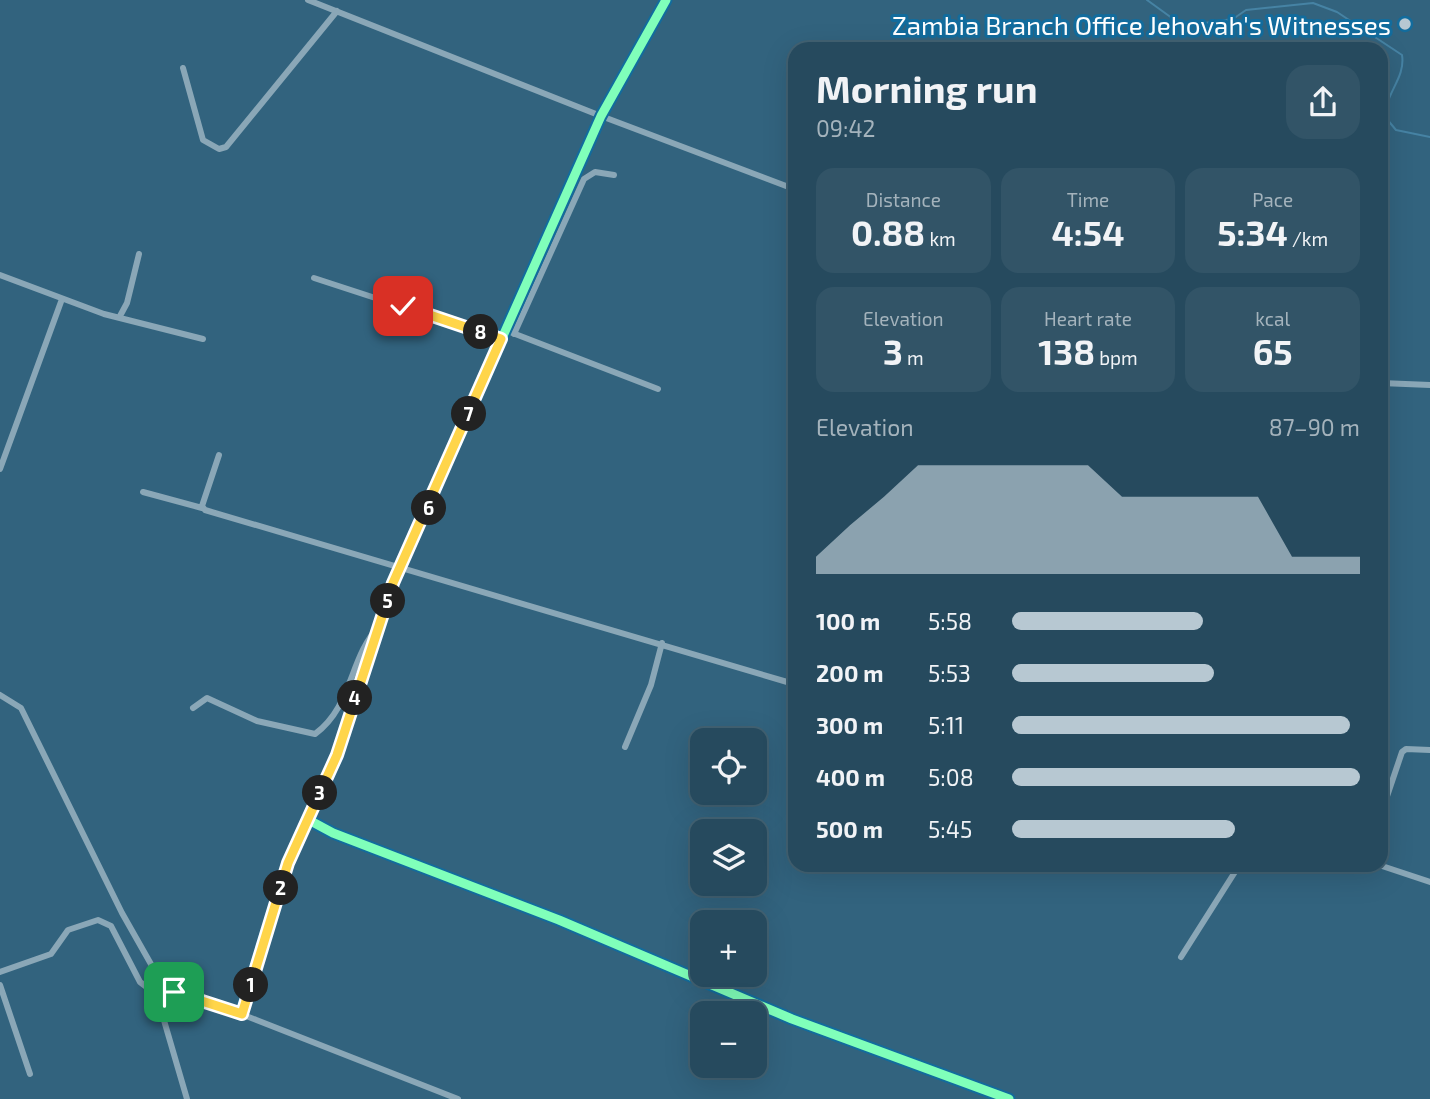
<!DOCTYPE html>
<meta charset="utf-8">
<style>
body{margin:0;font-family:"Exo 2",sans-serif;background:#325467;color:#f1f3f6;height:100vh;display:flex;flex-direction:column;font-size:26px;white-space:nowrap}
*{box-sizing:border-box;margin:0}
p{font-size:23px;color:#a4b3bc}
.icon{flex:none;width:38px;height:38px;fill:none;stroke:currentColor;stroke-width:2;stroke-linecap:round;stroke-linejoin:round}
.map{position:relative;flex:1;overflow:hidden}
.details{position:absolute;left:788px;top:42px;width:600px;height:830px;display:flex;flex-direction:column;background:#264a5e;border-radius:21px;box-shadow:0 7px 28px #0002,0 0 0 2px #426273}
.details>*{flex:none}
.fabs{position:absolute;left:690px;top:728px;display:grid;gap:14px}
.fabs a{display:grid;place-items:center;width:77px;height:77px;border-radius:14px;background:#264a5e;box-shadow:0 7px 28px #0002,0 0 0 2px #426273;font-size:35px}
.pin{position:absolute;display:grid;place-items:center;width:60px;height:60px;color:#fff;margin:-30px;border-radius:14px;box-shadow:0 4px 10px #0006}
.km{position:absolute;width:35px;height:35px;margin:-18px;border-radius:50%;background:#222;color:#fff;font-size:19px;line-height:35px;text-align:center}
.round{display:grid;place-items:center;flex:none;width:74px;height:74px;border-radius:21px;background:#325467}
.headline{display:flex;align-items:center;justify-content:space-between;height:119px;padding:0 28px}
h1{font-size:38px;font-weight:700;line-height:52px}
.stats{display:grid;grid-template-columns:repeat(3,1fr);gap:10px;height:119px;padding:7px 28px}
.stats div{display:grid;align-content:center;border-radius:18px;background:#325467;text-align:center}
.stats b{font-size:35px;font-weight:700}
.stats small{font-size:19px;font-weight:400}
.stats p{font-size:19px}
.chart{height:196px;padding:14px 28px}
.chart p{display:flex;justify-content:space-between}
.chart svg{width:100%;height:126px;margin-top:7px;fill:#b7c8d2;opacity:.7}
ul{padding:0 28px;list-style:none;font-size:23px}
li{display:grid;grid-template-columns:112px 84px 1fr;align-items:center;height:52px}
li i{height:18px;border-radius:9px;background:#b7c8d2}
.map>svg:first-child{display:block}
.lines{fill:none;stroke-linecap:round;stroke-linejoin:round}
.stream{stroke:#4683a4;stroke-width:2}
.street{stroke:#8aa7b7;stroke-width:6}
.cycleway-casing{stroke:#126c9d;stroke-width:13}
.cycleway{stroke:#80ffba;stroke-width:9}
.route-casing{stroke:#fff;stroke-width:14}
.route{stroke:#ffd54a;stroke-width:9}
.poi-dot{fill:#b7c8d2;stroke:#126c9d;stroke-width:2.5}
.labels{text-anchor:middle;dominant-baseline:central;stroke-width:6;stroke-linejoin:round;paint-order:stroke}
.poi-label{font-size:26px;fill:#fff;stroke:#126c9d;text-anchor:end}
</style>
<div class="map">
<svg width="1430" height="1099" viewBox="0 0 1430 1099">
<rect width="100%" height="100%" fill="#32637e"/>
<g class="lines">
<!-- stream -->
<path class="stream" d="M1147 0 1176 21 1190 25 1233 19 1246 10 1313 3 1337 12 1402 55C1406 79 1383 95 1386 118L1396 130 1430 137"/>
<!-- street -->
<path class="street" d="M308 0 601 116 794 189
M183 68 203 140 219 149 226 147 337 11
M0 275 104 314 203 339
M314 278 501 339
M120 316 127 303 139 254
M510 332 658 389
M514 334 584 179 595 172 614 175
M1381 383 1430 385
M219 455 202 506 205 510 794 684
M0 469 62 299
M143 492 202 508
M0 695 21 708 122 913 156 973 168 987 181 996 241 1014 458 1099
M193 708 207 698 257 721 315 734C353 706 349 658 379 626
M625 747 651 685 662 643
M1381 814 1402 752 1406 749 1430 750
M307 819 333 833 559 920 792 1019 1009 1099
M1376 864 1430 882
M1181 957 1240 864
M0 972 51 954 68 930 98 920 111 926 140 982 166 1002
M0 985 30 1074
M174 992 166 1002 163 1017 187 1099
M241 1014 288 863 337 756 393 583 601 116 666 0"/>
<defs>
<path id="cycleway" d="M307 819 333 833 559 920 792 1019 1009 1099
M241 1014 288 863 337 756 393 583 601 116 666 0"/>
</defs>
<!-- cycleway casing -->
<use href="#cycleway" class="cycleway-casing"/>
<!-- cycleway -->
<use href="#cycleway" class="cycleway"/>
</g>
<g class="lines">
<defs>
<path id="route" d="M174 992 242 1014 288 863 337 755 393 583 501 339 403 306"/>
</defs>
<!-- route casing -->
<use href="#route" class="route-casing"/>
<!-- route -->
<use href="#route" class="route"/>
</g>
<!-- markers -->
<circle class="poi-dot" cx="1405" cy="24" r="7"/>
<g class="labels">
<!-- poi labels -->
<g class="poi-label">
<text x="1391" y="24">Zambia Branch Office Jehovah's Witnesses</text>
</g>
</g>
</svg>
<div class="fabs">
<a><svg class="icon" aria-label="locate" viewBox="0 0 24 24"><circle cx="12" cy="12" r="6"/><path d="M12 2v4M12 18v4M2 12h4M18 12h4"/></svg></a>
<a><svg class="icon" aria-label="layers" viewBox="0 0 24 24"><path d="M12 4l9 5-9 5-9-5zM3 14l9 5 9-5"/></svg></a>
<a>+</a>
<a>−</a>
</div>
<div class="pin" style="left:174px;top:992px;background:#1e9e55"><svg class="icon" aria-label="arrive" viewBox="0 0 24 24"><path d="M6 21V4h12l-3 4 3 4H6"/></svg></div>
<div class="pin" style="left:403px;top:306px;background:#d93025"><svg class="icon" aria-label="check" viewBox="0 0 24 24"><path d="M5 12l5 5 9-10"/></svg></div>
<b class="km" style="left:251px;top:985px">1</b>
<b class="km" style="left:281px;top:888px">2</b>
<b class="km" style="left:320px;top:793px">3</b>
<b class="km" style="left:355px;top:698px">4</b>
<b class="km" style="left:388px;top:601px">5</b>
<b class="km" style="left:429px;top:508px">6</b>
<b class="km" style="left:469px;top:414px">7</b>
<b class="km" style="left:481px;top:332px">8</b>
<section class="details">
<div class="headline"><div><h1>Morning run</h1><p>09:42</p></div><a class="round"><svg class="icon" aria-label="share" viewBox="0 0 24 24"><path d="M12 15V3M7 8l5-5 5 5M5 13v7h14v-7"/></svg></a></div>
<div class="stats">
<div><p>Distance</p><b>0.88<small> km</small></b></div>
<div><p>Time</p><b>4:54</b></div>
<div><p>Pace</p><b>5:34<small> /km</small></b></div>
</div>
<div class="stats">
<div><p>Elevation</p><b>3<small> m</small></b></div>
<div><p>Heart rate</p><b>138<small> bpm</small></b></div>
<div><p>kcal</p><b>65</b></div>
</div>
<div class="chart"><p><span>Elevation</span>87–90 m</p>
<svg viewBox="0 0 160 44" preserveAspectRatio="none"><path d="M0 44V38L10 27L20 17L30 6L40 6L50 6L60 6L70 6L80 6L90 17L100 17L110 17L120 17L130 17L140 38L150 38L160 38V44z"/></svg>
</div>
<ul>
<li><b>100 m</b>5:58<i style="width:55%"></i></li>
<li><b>200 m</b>5:53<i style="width:58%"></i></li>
<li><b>300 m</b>5:11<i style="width:97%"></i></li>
<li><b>400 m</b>5:08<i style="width:100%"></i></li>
<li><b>500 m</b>5:45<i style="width:64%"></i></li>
</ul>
</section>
</div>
